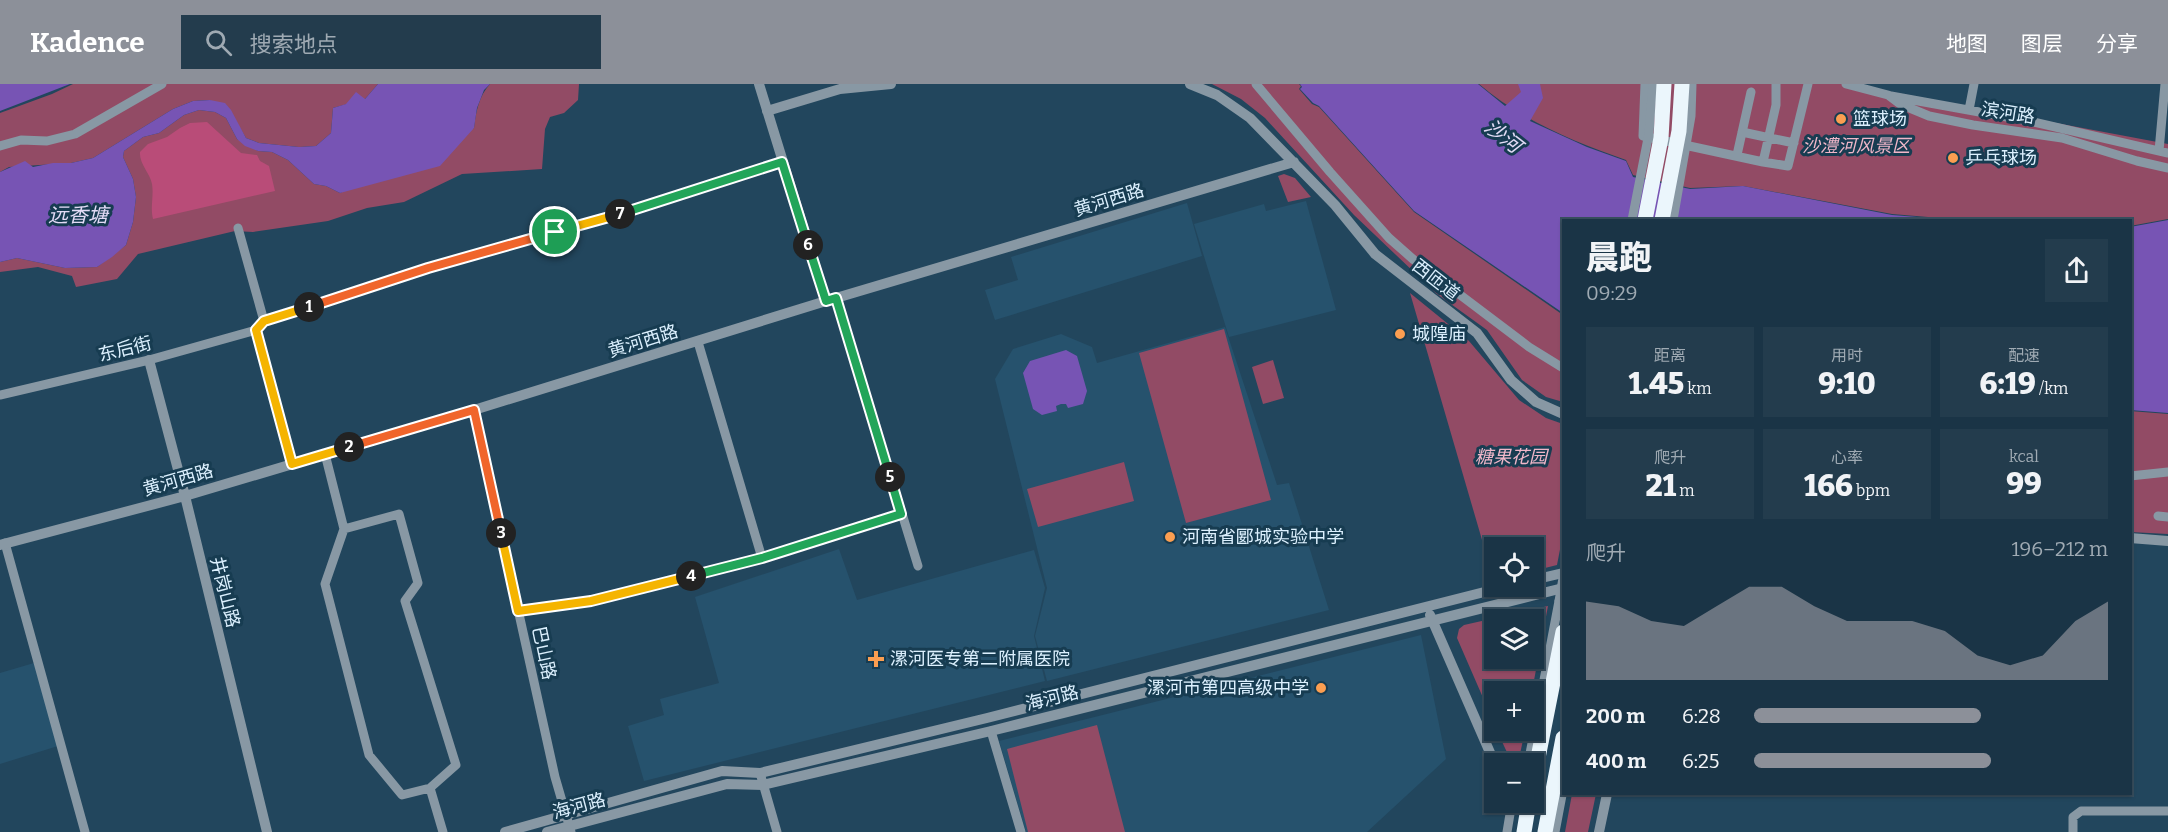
<!DOCTYPE html>
<html lang="zh">
<meta charset="utf-8">
<style>
body{margin:0;font-family:Bitter,"Noto Sans SC",serif;background:#233c4d;color:#f1f3f6;height:100vh;display:flex;flex-direction:column;font-size:22px;white-space:nowrap}
*{box-sizing:border-box;margin:0}
p{font-size:20px;color:#9faab3}
.icon{flex:none;width:33px;height:33px;fill:none;stroke:currentColor;stroke-width:2;stroke-linecap:round;stroke-linejoin:round}
.map{position:relative;flex:1;overflow:hidden}
.sheet{position:absolute;left:1562px;top:135px;width:570px;height:576px;display:flex;flex-direction:column;background:#1a3446;border-radius:0px;box-shadow:0 2px 4px #0004,0 0 0 2px #384f5f}
.sheet>*{flex:none}
.buttons{position:absolute;left:1484px;top:453px;display:grid;gap:12px}
.buttons a{display:grid;place-items:center;width:60px;height:60px;border-radius:0px;background:#1a3446;box-shadow:0 2px 4px #0004,0 0 0 2px #384f5f;font-size:30px}
.pin{position:absolute;display:grid;place-items:center;width:51px;height:51px;color:#fff;margin:-26px;border:3px solid #fff;border-radius:50%;box-shadow:0 2px 6px #0007}
.km{position:absolute;width:30px;height:30px;margin:-15px;border-radius:50%;background:#222;color:#fff;font-size:16px;line-height:30px;text-align:center}
.round{display:grid;place-items:center;flex:none;width:63px;height:63px;border-radius:0px;background:#233c4d}
.head{display:flex;align-items:center;justify-content:space-between;height:102px;padding:0 24px}
h1{font-size:33px;font-weight:800;line-height:45px}
.stats{display:grid;grid-template-columns:repeat(3,1fr);gap:9px;height:102px;padding:6px 24px}
.stats div{display:grid;align-content:center;border-radius:0px;background:#233c4d;text-align:center}
.stats b{font-size:30px;font-weight:800}
.stats small{font-size:16px;font-weight:400}
.stats p{font-size:16px}
.chart{height:168px;padding:12px 24px}
.chart p{display:flex;justify-content:space-between}
.chart svg{width:100%;height:108px;margin-top:6px;fill:#8c9099;opacity:.7}
ul{padding:0 24px;list-style:none;font-size:20px}
li{display:grid;grid-template-columns:96px 72px 1fr;align-items:center;height:45px}
li i{height:15px;border-radius:8px;background:#8c9099}
header{display:flex;align-items:center;gap:36px;box-sizing:border-box;height:84px;padding:0 30px;background:#8c9099;color:#fff}
header strong{font-size:28px}
nav{display:flex;gap:33px;margin-inline-start:auto;font-size:21px}
.search{width:420px;height:54px;background:#233c4d;display:flex;align-items:center;gap:15px;box-sizing:border-box;padding:0 21px;border-radius:0px;color:#9faab3;font-size:22px}
.map>svg:first-child{display:block}
.built{fill:#26526d}
.green{fill:#924b65;fill-rule:evenodd}
.forest{fill:#b94c78}
.water{fill:#7754b4}
.lines{fill:none;stroke-linecap:round;stroke-linejoin:round}
.minor{stroke:#8898a4;stroke-width:9}
.tertiary{stroke:#8898a4;stroke-width:10}
.trunk{stroke:#ebf6fc;stroke-width:15}
.minor-bridge{stroke:#8898a4;stroke-width:9}
.trunk-bridge{stroke:#ebf6fc;stroke-width:15}
.split-1-casing{stroke:#fff;stroke-width:12}
.split-2-casing{stroke:#fff;stroke-width:12}
.split-3-casing{stroke:#fff;stroke-width:12}
.split-4-casing{stroke:#fff;stroke-width:12}
.split-5-casing{stroke:#fff;stroke-width:12}
.split-6-casing{stroke:#fff;stroke-width:12}
.split-7-casing{stroke:#fff;stroke-width:12}
.split-8-casing{stroke:#fff;stroke-width:12}
.split-1{stroke:#f0652b;stroke-width:8}
.split-2{stroke:#f5b400;stroke-width:8}
.split-3{stroke:#f0652b;stroke-width:8}
.split-4{stroke:#f5b400;stroke-width:8}
.split-5{stroke:#22a559;stroke-width:8}
.split-6{stroke:#22a559;stroke-width:8}
.split-7{stroke:#22a559;stroke-width:8}
.split-8{stroke:#f5b400;stroke-width:8}
.poi-dot{fill:#fb9e51;stroke:#173c51;stroke-width:2}
.labels{text-anchor:middle;dominant-baseline:central;stroke-width:6;stroke-linejoin:round;paint-order:stroke}
.street-label{font-size:18px;fill:#dcf0fe;stroke:#173c51}
.poi-label{font-size:18px;fill:#dcf0fe;stroke:#173c51;text-anchor:start}
.park-label{font-size:18px;font-style:italic;fill:#f0b7c9;stroke:#173c51}
.water-label{font-size:20px;font-style:italic;fill:#e3dcf6;stroke:#173c51}
</style>
<header>
<strong>Kadence</strong>
<div class="search"><svg class="icon" aria-label="search" viewBox="0 0 24 24"><circle cx="10" cy="10" r="6"/><path d="M15 15l6 6"/></svg>搜索地点</div>
<nav><a>地图</a><a>图层</a><a>分享</a></nav>
</header>
<div class="map">
<svg width="2168" height="748" viewBox="0 0 2168 748">
<rect width="100%" height="100%" fill="#22465d"/>
<!-- built -->
<path class="built" d="M1306 117 1336 226 1229 253 1194 140 1264 120 1266 127Z
M1187 119 1202 172 995 236 985 206 1018 196 1011 173Z
M1225 243 1277 401 1289 399 1329 526 1047 597 1035 552 1047 504 995 295 1013 265 1061 250 1092 263 1097 279Z
M839 465 857 516 1034 466 1045 504 1034 552 1045 597 644 697 628 642 664 631 660 615 719 599 695 513Z
M1421 551 1446 675 1367 748H1026L999 657Z
M34 579 58 662 0 680V589Z"/>
<!-- green -->
<path class="green" d="M73 0H378L365 15 333 24 331 49 316 62 299 63 259 59 246 54 240 44 210 16 193 17 173 25 93 74 71 79 9 83 0 88V29L52 10Z
M490 0H579L578 16 564 29 550 33 545 45 542 85 462 90 404 118 367 124 328 137 253 148 235 147 138 170 117 195 76 203 72 192 38 183 0 188V178L17 174 65 184 97 183 126 161 133 138 136 113 133 95 123 73 124 67 143 53 159 49 184 31 199 26 215 28 226 34 237 55 258 67 272 68 288 76 314 100 326 102 340 109 474 44C476 27 479 12 490 0Z
M1212 0H1299L1301 2 1299 5 1312 20 1319 23 1414 128 1563 231V318L1546 313 1522 296 1487 246 1437 210 1354 131 1265 34 1241 15Z
M1479 0H1860L1886 7 2168 60V135L2130 142V136H1964L1892 130 1743 102 1690 104 1633 91 1626 76C1574 58 1521 36 1479 0Z
M1284 90 1295 94 1311 113 1288 118 1278 92Z
M1410 209 1469 257 1519 316 1546 334 1563 340V450L1557 481 1533 487V464H1494V497Z
M1224 245 1271 416 1186 439 1139 269Z
M1273 276 1284 314 1263 320 1252 283Z
M2130 327 2168 330V450L2130 448Z
M1124 378 1134 417 1038 443 1027 405Z
M1548 522 1532 607 1494 608V639L1457 554 1459 545 1464 541ZM1494 536H1533V574H1494Z
M1097 641 1125 748H1028L1007 665Z
M1497 647H1525L1518 679H1512Z
M1572 710H1596L1588 748H1565Z"/>
<!-- forest -->
<path class="forest" d="M207 38 241 69 257 71 260 77 269 82 275 107 153 135C150 123 154 112 152 100 150 89 139 80 140 68L148 60 167 53 180 44 190 39Z"/>
<!-- water -->
<path class="water" d="M0 0H70L0 27Z
M378 0H490L484 6 477 24 474 44 440 82 340 109 326 102 314 100 288 76 272 68 258 67 245 62 237 55 226 34 215 28 199 26 184 31 159 49 143 53 124 67 123 73 133 95 136 113 133 138 126 161 112 173 97 183 65 184 17 174 0 178V88L25 77 33 83 53 79H71L93 74 173 25 193 17 210 16 225 19 231 26 246 54 259 59 299 63 316 62 331 49 333 24 346 20 356 8 365 15Z
M1300 0H1478L1505 22 1521 8 1518 0H1540L1543 14 1530 37 1587 63 1626 77 1633 93 1690 105 1743 102 1892 131 1955 136H1563V229L1414 127 1319 22 1313 19 1300 5 1302 3Z
M2168 136V329L2130 326V143Z
M1066 266 1077 272 1087 307 1083 320 1068 324 1066 320H1061L1056 322 1057 327 1042 331 1033 325 1023 289 1030 277Z"/>
<g class="lines">
<!-- minor -->
<path class="minor" d="M1256 0 1330 88 1389 154 1414 176 1529 263 1563 284
M1645 0 1643 52 1763 78 1776 21V0
M1846 0 1888 11 1900 20 1929 32 1973 41 2062 54 2137 77 2168 84
M1891 12 2029 37 2168 69
M1969 26 1974 0
M1742 48 1794 59
M0 62 21 56 47 57 75 50 162 0
M2159 67 2165 0
M1737 71 1751 8
M1763 78 1788 82 1808 0
M238 144 264 237
M836 214 918 482
M256 246 264 237 428 184 613 132 782 78
M256 246 292 380
M698 258 762 474
M0 311 149 276 256 246
M474 326 555 693 571 748
M325 370 344 445 325 500 369 671 402 711 430 704 456 681 405 517 418 499 399 430 344 445
M2130 392 2168 388
M2158 432 2168 433
M5 459 85 748
M518 527 591 517 762 474 901 430
M991 647 1021 748
M1528 680 1559 517
M760 689 777 748
M430 704 443 748
M1507 748 1512 718
M1555 748 1563 706
M2073 748V733L2081 727H2168"/>
<!-- tertiary -->
<path class="tertiary" d="M759 0 826 217
M1190 0 1217 11 1250 34 1335 121 1375 170 1477 249 1511 296 1536 318 1563 330
M767 27 840 5 891 0
M149 276 185 412 267 748
M2130 454 2168 457
M0 461 185 412 474 326 826 217 1294 78
M1533 496 1563 489
M1430 531 1495 680
M1513 718 1527 728
M505 748 722 687 760 689 987 634 1508 502
M547 748 727 700 763 701 991 647 1563 504
M1599 748 1607 710"/>
<!-- trunk -->
<path class="trunk" d="M1533 699 1563 548
M1524 748 1529 718
M1545 748 1563 654"/>
<!-- minor-bridge -->
<path class="minor-bridge" d="M1632 136 1649 49 1653 0
M1673 136 1691 32 1692 0
M1559 517 1563 494"/>
<!-- trunk-bridge -->
<path class="trunk-bridge" d="M1645 136 1661 54 1664 0
M1662 136 1679 47 1682 0"/>
</g>
<g class="lines">
<defs>
<path id="split-1" d="M309 223 428 184 555 148"/>
<path id="split-2" d="M309 223 264 237 256 246 292 380 349 363"/>
<path id="split-3" d="M349 363 474 326 501 449"/>
<path id="split-4" d="M501 449 518 527 591 517 691 492"/>
<path id="split-5" d="M691 492 762 474 901 430 890 393"/>
<path id="split-6" d="M808 161 826 217 836 214 890 393"/>
<path id="split-7" d="M620 130 782 78 808 161"/>
<path id="split-8" d="M555 148 620 130"/>
</defs>
<!-- split-1 casing -->
<use href="#split-1" class="split-1-casing"/>
<!-- split-2 casing -->
<use href="#split-2" class="split-2-casing"/>
<!-- split-3 casing -->
<use href="#split-3" class="split-3-casing"/>
<!-- split-4 casing -->
<use href="#split-4" class="split-4-casing"/>
<!-- split-5 casing -->
<use href="#split-5" class="split-5-casing"/>
<!-- split-6 casing -->
<use href="#split-6" class="split-6-casing"/>
<!-- split-7 casing -->
<use href="#split-7" class="split-7-casing"/>
<!-- split-8 casing -->
<use href="#split-8" class="split-8-casing"/>
<!-- split-1 -->
<use href="#split-1" class="split-1"/>
<!-- split-2 -->
<use href="#split-2" class="split-2"/>
<!-- split-3 -->
<use href="#split-3" class="split-3"/>
<!-- split-4 -->
<use href="#split-4" class="split-4"/>
<!-- split-5 -->
<use href="#split-5" class="split-5"/>
<!-- split-6 -->
<use href="#split-6" class="split-6"/>
<!-- split-7 -->
<use href="#split-7" class="split-7"/>
<!-- split-8 -->
<use href="#split-8" class="split-8"/>
</g>
<!-- markers -->
<g class="poi-dot">
<circle cx="1841" cy="35" r="6"/>
<circle cx="1953" cy="74" r="6"/>
<circle cx="1400" cy="250" r="6"/>
<circle cx="1170" cy="453" r="6"/>
<path d="M873 566h6v6h6v6h-6v6h-6v-6h-6v-6h6z"/>
<circle cx="1321" cy="604" r="6"/>
</g>
<g class="labels">
<!-- street labels -->
<g class="street-label">
<text transform="translate(2008 29) rotate(9)">滨河路</text>
<text transform="translate(1109 116) rotate(-17)">黄河西路</text>
<text transform="translate(1436 196) rotate(38)">西匝道</text>
<text transform="translate(643 257) rotate(-17)">黄河西路</text>
<text transform="translate(125 265) rotate(-14)">东后街</text>
<text transform="translate(178 396) rotate(-16)">黄河西路</text>
<text transform="translate(225 508) rotate(76)">井岗山路</text>
<text transform="translate(544 569) rotate(78)">巴山路</text>
<text transform="translate(1052 614) rotate(-14)">海河路</text>
<text transform="translate(579 722) rotate(-15)">海河路</text>
</g>
<!-- poi labels -->
<g class="poi-label">
<text x="1853" y="35">篮球场</text>
<text x="1965" y="74">乒乓球场</text>
<text x="1412" y="250">城隍庙</text>
<text x="1182" y="453">河南省郾城实验中学</text>
<text x="890" y="575">漯河医专第二附属医院</text>
<text x="1309" y="604" text-anchor="end">漯河市第四高级中学</text>
</g>
<!-- park labels -->
<g class="park-label">
<text x="1856" y="62">沙澧河风景区</text>
<text x="1511" y="373">糖果花园</text>
</g>
<!-- water labels -->
<g class="water-label">
<text transform="translate(1503 52) rotate(38)">沙河</text>
<text x="78" y="131">远香塘</text>
</g>
</g>
</svg>
<div class="buttons">
<a><svg class="icon" aria-label="locate" viewBox="0 0 24 24"><circle cx="12" cy="12" r="6"/><path d="M12 2v4M12 18v4M2 12h4M18 12h4"/></svg></a>
<a><svg class="icon" aria-label="layers" viewBox="0 0 24 24"><path d="M12 4l9 5-9 5-9-5zM3 14l9 5 9-5"/></svg></a>
<a>+</a>
<a>−</a>
</div>
<div class="pin" style="left:555px;top:148px;background:#1e9e55"><svg class="icon" aria-label="arrive" viewBox="0 0 24 24"><path d="M6 21V4h12l-3 4 3 4H6"/></svg></div>
<b class="km" style="left:309px;top:223px">1</b>
<b class="km" style="left:349px;top:363px">2</b>
<b class="km" style="left:501px;top:449px">3</b>
<b class="km" style="left:691px;top:492px">4</b>
<b class="km" style="left:890px;top:393px">5</b>
<b class="km" style="left:808px;top:161px">6</b>
<b class="km" style="left:620px;top:130px">7</b>
<section class="sheet">
<div class="head"><div><h1>晨跑</h1><p>09:29</p></div><a class="round"><svg class="icon" aria-label="share" viewBox="0 0 24 24"><path d="M12 15V3M7 8l5-5 5 5M5 13v7h14v-7"/></svg></a></div>
<div class="stats">
<div><p>距离</p><b>1.45<small> km</small></b></div>
<div><p>用时</p><b>9:10</b></div>
<div><p>配速</p><b>6:19<small> /km</small></b></div>
</div>
<div class="stats">
<div><p>爬升</p><b>21<small> m</small></b></div>
<div><p>心率</p><b>166<small> bpm</small></b></div>
<div><p>kcal</p><b>99</b></div>
</div>
<div class="chart"><p><span>爬升</span>196–212 m</p>
<svg viewBox="0 0 160 44" preserveAspectRatio="none"><path d="M0 44V12L10 14L20 20L30 22L40 14L50 6L60 6L70 14L80 20L90 20L100 20L110 24L120 34L130 38L140 34L150 20L160 12V44z"/></svg>
</div>
<ul>
<li><b>200 m</b>6:28<i style="width:64%"></i></li>
<li><b>400 m</b>6:25<i style="width:67%"></i></li>
</ul>
</section>
</div>
